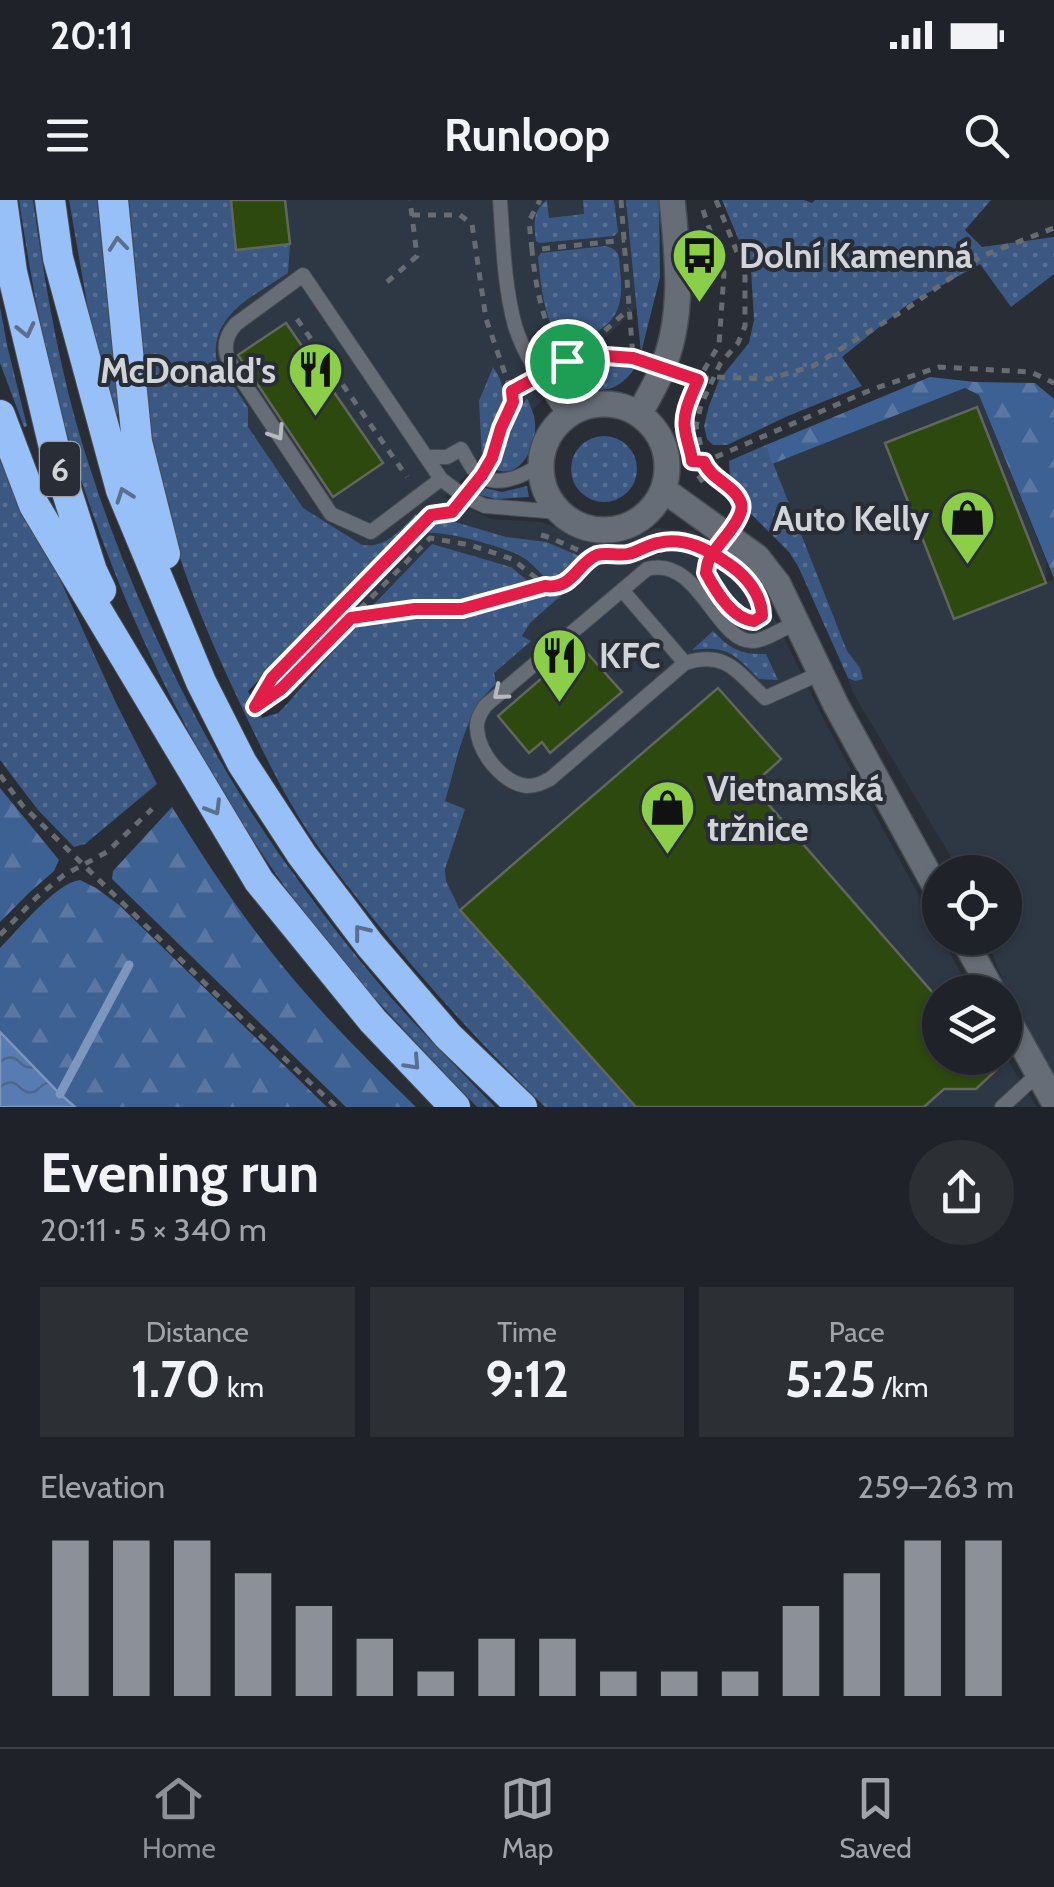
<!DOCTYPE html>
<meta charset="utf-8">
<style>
body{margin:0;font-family:Cabin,sans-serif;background:#2c2f34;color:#f1f3f6;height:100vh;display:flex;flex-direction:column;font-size:38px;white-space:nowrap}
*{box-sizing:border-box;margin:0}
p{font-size:32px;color:#a1a4a8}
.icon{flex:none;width:55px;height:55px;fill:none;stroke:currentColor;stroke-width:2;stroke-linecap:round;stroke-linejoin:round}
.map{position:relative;height:907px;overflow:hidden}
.side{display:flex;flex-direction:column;background:#1f2228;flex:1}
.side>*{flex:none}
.tools{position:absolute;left:922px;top:655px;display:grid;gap:20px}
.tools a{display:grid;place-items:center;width:100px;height:100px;border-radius:50%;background:#1f2228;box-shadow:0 2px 8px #0004,0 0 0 2px #3c3f45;font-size:50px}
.pin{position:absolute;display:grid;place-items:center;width:85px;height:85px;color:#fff;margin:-42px;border:5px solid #fff;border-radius:50%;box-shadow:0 2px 10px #0007}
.round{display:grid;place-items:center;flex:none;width:105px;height:105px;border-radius:52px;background:#2c2f34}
.headline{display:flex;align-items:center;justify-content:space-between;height:170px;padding:0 40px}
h1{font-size:55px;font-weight:800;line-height:75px}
.metrics{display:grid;grid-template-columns:repeat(3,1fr);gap:15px;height:170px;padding:10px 40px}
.metrics div{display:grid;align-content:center;border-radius:0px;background:#2c2f34;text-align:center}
.metrics b{font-size:50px;font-weight:800}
.metrics small{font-size:28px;font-weight:400}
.metrics p{font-size:28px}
.chart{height:280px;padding:20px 40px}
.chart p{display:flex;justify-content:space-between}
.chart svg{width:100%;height:180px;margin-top:10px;stroke:#8c9099;stroke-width:6}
.status{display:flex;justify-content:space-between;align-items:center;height:70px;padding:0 50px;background:#1f2228;direction:ltr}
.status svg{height:28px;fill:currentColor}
header{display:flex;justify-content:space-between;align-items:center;height:130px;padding:0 40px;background:#1f2228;font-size:45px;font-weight:800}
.tab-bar{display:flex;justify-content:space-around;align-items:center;height:140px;border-top:2px solid #3c3f45;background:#1f2228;font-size:28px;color:#a1a4a8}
.tab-bar a{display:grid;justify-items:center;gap:5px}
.tab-bar .selected{color:#8c9099}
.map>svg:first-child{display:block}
.built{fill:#2e3744}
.grass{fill:url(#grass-dots)}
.forest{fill:url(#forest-firs)}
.water{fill:url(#water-waves);stroke:#7c96bd;stroke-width:2.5}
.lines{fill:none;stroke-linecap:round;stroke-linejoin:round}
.stream{stroke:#7c96bd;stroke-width:9}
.building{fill:#2d490e;stroke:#62675e;stroke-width:2.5}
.lane-casing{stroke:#474b52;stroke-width:16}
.street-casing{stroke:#474b52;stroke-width:28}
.highway-casing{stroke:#474b52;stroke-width:32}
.path{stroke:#676c72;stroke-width:5;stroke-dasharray:8 8;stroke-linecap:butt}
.lane{stroke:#676d76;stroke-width:14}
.street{stroke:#676d76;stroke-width:25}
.highway{stroke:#97bff8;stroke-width:30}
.oneway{stroke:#5a6f8d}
.oneway2{stroke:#b6bac0}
.route-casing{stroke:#fff;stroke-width:20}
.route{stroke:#e11d48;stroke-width:12}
.labels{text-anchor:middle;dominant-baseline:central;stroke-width:8;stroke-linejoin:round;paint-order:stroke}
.shield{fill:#292e36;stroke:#9fa2a8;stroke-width:2.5}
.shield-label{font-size:32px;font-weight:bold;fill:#d1d4d9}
.poi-label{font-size:35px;font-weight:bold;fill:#d1d4d9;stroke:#292e36;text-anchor:start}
</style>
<div class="status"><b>20:11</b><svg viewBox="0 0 49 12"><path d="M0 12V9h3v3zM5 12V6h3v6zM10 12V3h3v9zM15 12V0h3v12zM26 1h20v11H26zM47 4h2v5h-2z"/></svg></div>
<header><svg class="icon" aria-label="menu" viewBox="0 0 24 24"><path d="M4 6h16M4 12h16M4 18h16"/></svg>Runloop<svg class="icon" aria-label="search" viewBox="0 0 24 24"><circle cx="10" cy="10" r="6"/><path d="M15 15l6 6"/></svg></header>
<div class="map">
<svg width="1054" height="907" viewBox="0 0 1054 907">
<defs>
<pattern id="grass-dots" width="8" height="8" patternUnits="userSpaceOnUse" patternTransform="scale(2.5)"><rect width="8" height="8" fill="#3b5882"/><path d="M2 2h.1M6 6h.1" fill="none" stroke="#566f93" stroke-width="1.8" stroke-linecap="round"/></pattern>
<pattern id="forest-firs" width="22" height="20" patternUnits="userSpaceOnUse" patternTransform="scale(2.5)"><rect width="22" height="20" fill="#3e6194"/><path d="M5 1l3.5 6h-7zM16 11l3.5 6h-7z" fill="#5977a2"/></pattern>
<pattern id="water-waves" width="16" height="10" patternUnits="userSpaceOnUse" patternTransform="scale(2.5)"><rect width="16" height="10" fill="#587cb1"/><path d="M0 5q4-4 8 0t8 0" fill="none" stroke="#4f678a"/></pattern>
</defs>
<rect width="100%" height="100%" fill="#292e36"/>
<!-- built -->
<path class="built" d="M191 0H650L638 106 444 297 491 319 541 322 607 345 656 328 693 331 753 374 824 520 971 792H940V858L1005 856 1037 907H597L502 804 446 681 441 614 463 538 299 514 270 452 237 334Z
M965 188 979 195 1047 363 1046 382 1054 380V874L1023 823 998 769 987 738H1005V672H960L853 493 772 264Z"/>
<!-- grass -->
<path class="grass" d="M19 0H33C46 92 62 186 92 274 137 413 213 567 301 684 325 717 350 749 376 780 413 824 455 865 495 907H477C413 840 347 772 292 697 192 558 116 401 68 237 45 159 31 80 19 0Z
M69 0H97L119 212 115 218 92 132Z
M129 0H231L237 50 290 44 288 73C255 96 212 112 216 159L248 208V227L303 308 362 345C387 348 399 331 416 314L418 320 248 491 262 518 278 513 287 504 376 402 432 344 511 367 540 391 556 393 574 384 530 423 522 436 531 441 494 473 496 484C464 511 457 563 445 601L465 609 445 669 446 681 461 712 635 907H545C483 847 425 783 371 716 348 686 323 656 303 624 275 579 253 531 230 482 197 411 169 337 154 260Z
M547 0 549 18 584 14 583 0H614L618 32 614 36 539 43 536 41C534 25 532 11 547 0Z
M626 0H659L660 77 641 153Z
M722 0H804L812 3 815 0H991L965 30 982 47 1054 37V74L1011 107 980 64 908 104 842 157 862 186 788 216 727 245H713L707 239 704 226 709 206 719 180 749 143 754 120 751 69Z
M605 46C620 49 619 57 620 69 626 120 609 124 571 149H564C545 124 541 88 538 57L541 53Z
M0 107 7 145 27 226 24 227 0 163Z
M593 162H614L635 168C615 197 589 196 565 172L576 166Z
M493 167C509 189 503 205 494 228 490 239 490 249 482 258L479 201Z
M527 198C530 205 534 214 535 222 537 246 521 281 493 269L499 259 515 217Z
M571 269a33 33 0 1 1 66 0a33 33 0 1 1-66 0Z
M766 245 847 451 860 468 863 479 855 481 848 478 798 366 789 352 748 311C748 296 741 288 730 279L729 261Z
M0 247 116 503 157 584 85 644 74 647 38 610 0 560Z
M527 286 529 297 496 299 479 295 485 288 502 292Z
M445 319 506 337 546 342 582 357 559 378 547 379C539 372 531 362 522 357 506 347 443 330 425 333L437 320Z
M713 431C732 450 739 454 766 454L778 480 759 479C735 455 728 445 692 450Z"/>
<!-- forest -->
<path class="forest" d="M930 177 975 182 1035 183 1054 199V378L979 195 965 188 772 264 766 245Z
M0 588 59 660 54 671 31 691 0 722Z
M172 607C213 673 256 738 308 796 342 835 379 871 416 907H346L112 679 113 671Z
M80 680 96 688 119 705 327 907H75L60 894 0 832V748C18 730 57 682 80 680Z"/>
<!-- water -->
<path class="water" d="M0 832 60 894 75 907H0Z"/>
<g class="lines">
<!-- stream -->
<path class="stream" d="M60 894 129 765"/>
</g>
<!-- building -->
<path class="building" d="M231 0H285L290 44 236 50Z
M286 123 383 263 333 297 238 155Z
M977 207 1046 383 954 419 885 243Z
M580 445 622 492 550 553 542 542 529 553 498 516Z
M718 488 781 559 760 578 777 598 769 605 940 801V858H1009L976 889H944L924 907H636L460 710Z"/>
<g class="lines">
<defs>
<path id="lane" d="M500 0C503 42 504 85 515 126 525 158 547 188 565 216
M426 257H447L461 249C465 255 469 264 474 270 493 291 522 277 541 264
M441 279 303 75 236 124C226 135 223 146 228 159L331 314 371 332 441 279 465 297 485 306 559 312
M622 390 685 463
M797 422C786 427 764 441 753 441 716 443 699 355 647 369L485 506C481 512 476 520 477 528 478 552 502 583 527 586 536 586 542 583 550 579L685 463C726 450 737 472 765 498L821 473
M1002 907 1038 874"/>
<path id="street" d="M541 267a63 63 0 1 1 126 0a63 63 0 1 1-126 0Z
M639 214C647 200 655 186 661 172 685 118 678 57 672 0
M664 290 757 357 778 384 836 505 940 695
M963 738 993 792
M1005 814 1054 902"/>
<path id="highway" d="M2 0 12 72 58 264 92 371 101 390
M50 0 58 58 121 290 201 482 242 563 302 655 370 745 448 836 522 907
M113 0 137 242 165 354
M0 215 34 305 259 681 373 821 455 907"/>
</defs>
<!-- lane casing -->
<use href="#lane" class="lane-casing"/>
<!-- street casing -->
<use href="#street" class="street-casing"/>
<!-- highway casing -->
<use href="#highway" class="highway-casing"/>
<!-- path -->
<path class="path" d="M621 0 633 158
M716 0 745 72V126L738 143 720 164 714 177 701 205 696 226 706 267 740 300 742 306 741 315
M703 10 724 73 719 145 698 180 685 218V229L690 245 692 261 704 262 873 189 939 167 1031 172 1054 183
M412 15H460L472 24 486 119 511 191
M532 50 529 21 540 0
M387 82 417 56 410 0
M297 119 407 277
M581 152 629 109
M567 161C543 128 536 90 532 50L625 40
M558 166 579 153 638 160
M686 176 698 180 714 177 769 179 813 166 909 107 982 56 1054 28
M491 259 501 228 513 202 511 191 522 185
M692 261 695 271 703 282
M541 335C561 340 573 351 596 355
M650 346 660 342 693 344
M354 418 415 409H463L544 386
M257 504 272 478 421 325
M255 507 281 489 430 338 470 345 512 359 545 385 552 387 571 378 597 355 630 354
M0 575 22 605 218 796 336 907
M0 735 37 697 64 675 107 652 152 609"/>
<!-- lane -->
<use href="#lane" class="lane"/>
<!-- street -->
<use href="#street" class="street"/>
<!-- highway -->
<use href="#highway" class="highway"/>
</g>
<!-- one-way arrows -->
<defs><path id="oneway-chevron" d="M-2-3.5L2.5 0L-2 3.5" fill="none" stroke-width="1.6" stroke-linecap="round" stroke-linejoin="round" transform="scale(2.5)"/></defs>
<g class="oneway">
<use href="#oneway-chevron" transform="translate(118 44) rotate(-96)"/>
<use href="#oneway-chevron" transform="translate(26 130) rotate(77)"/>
<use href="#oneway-chevron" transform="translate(124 295) rotate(-110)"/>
<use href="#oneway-chevron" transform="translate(214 608) rotate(59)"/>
<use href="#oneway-chevron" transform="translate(361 732) rotate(-128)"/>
<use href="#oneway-chevron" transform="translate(413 863) rotate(47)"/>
</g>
<g class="oneway2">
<use href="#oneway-chevron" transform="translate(277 233) rotate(57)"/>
<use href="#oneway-chevron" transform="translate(500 493) rotate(140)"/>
</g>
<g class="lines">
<defs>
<path id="route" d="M567 161 512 191 513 202 501 228 492 258 482 275 452 312 431 315 272 478 255 507 281 489 351 418 415 409H462L545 386C573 390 577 363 597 355 606 352 619 356 628 354 638 352 647 345 658 343 684 336 709 350 730 365 746 376 762 395 762 416L754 421C732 419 716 391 706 373 707 367 707 362 710 358 717 344 746 318 741 303 735 285 711 280 704 262L692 261C691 250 686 240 685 229 682 213 692 195 698 180L633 158 579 154 567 161"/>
</defs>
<!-- route casing -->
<use href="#route" class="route-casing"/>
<!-- route -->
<use href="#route" class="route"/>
</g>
<!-- icons -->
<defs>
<symbol id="bus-pin" viewBox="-11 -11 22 30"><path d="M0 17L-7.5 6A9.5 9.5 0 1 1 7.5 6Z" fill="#8bce47" stroke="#292e36"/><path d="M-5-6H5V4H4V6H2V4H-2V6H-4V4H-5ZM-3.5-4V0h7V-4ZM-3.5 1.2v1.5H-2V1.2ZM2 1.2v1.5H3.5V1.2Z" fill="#111"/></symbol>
<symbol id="restaurant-pin" viewBox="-11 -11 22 30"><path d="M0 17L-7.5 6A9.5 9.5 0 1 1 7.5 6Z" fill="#8bce47" stroke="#292e36"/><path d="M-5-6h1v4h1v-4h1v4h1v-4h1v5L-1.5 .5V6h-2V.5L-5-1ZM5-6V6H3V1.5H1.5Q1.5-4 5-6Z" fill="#111"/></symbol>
<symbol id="shop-pin" viewBox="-11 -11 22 30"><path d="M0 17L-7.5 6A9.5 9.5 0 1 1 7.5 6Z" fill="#8bce47" stroke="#292e36"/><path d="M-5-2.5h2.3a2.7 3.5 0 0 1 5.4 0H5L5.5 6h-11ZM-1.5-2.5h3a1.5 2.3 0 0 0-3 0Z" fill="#111"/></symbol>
</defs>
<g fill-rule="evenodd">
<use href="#bus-pin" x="668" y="24" width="63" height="86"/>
<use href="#restaurant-pin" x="284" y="138" width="63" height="86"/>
<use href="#shop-pin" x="936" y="286" width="63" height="86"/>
<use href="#restaurant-pin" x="528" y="424" width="63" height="86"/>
<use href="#shop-pin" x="636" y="576" width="63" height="86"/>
</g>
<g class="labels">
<!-- shield labels -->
<rect class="shield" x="40" y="242" width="40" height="54" rx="8"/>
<g class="shield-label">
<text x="60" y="269">6</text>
</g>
<!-- poi labels -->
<g class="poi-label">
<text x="739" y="55">Dolní Kamenná</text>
<text x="276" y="170" text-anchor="end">McDonald's</text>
<text x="929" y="318" text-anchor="end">Auto Kelly</text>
<text x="599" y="455">KFC</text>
<text x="707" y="588">Vietnamská<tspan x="707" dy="40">tržnice</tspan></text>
</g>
</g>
</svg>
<div class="tools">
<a><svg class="icon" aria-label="locate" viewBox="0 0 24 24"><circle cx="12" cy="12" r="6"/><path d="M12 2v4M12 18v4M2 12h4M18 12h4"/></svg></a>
<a><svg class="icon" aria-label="layers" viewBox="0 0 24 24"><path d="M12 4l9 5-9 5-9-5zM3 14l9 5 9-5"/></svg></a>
</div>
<div class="pin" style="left:567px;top:161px;background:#1e9e55"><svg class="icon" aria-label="arrive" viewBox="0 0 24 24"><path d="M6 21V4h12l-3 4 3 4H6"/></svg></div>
</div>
<section class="side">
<div class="headline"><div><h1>Evening run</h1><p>20:11 · 5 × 340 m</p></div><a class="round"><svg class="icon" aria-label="share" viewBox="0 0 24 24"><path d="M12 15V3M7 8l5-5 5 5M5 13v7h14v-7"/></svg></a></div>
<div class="metrics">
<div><p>Distance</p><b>1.70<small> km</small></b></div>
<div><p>Time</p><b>9:12</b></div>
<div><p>Pace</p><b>5:25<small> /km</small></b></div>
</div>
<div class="chart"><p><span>Elevation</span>259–263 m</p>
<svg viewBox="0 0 160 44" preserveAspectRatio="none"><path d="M5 44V6M15 44V6M25 44V6M35 44V14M45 44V22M55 44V30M65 44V38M75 44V30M85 44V30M95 44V38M105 44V38M115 44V38M125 44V22M135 44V14M145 44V6M155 44V6"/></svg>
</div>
</section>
<nav class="tab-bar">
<a class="selected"><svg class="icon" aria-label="home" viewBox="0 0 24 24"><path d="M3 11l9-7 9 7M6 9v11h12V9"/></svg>Home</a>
<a><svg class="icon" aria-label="map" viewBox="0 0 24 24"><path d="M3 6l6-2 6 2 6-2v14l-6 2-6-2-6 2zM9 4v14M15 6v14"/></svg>Map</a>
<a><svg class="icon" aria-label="saved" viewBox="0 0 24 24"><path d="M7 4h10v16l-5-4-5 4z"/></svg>Saved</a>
</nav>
